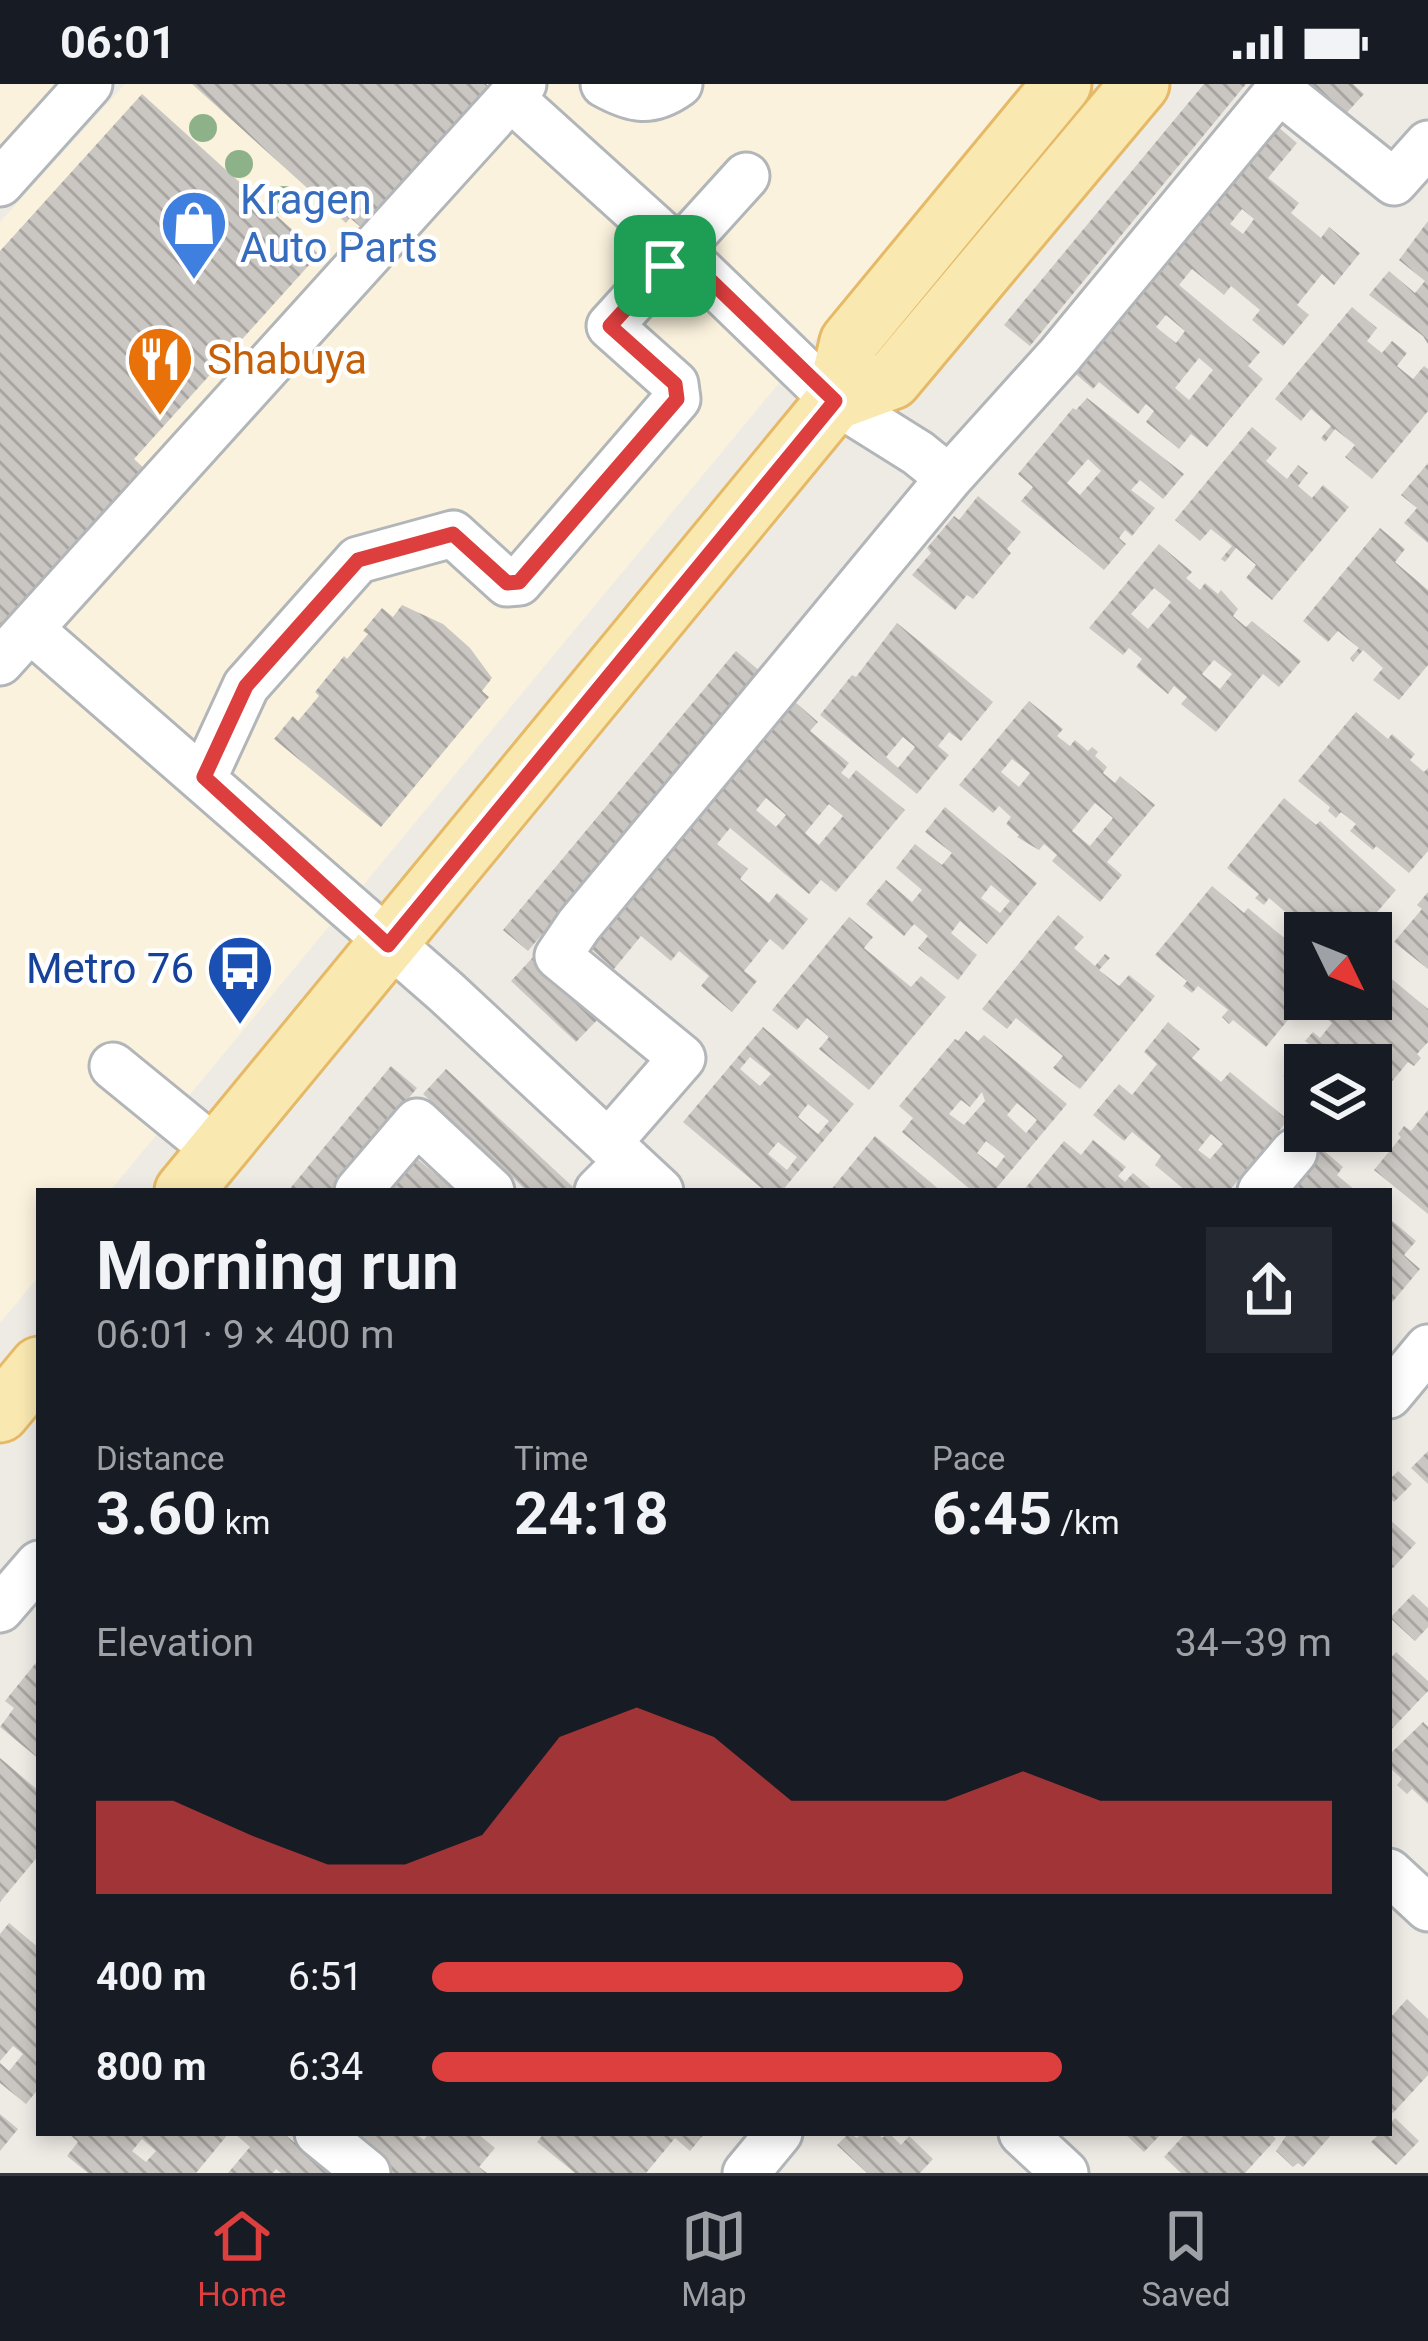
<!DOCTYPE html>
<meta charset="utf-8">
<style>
body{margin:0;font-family:Roboto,sans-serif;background:#242831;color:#f1f3f6;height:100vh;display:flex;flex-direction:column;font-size:45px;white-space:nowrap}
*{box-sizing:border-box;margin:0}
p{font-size:39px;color:#9ea1a6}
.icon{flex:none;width:66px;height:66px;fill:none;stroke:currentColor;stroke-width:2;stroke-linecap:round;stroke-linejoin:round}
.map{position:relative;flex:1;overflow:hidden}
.drawer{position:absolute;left:36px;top:1104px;width:1356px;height:948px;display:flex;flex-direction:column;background:#171b24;border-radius:0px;box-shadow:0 6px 18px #0003}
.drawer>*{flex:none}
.needle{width:78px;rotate:133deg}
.buttons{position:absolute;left:1284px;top:828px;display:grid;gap:24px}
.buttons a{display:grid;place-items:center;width:108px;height:108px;border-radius:0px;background:#171b24;box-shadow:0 6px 18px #0003;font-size:60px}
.pin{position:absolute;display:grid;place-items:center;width:102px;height:102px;color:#fff;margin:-51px;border-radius:24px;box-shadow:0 6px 18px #0006}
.round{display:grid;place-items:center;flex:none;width:126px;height:126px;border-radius:0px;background:#242831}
.summary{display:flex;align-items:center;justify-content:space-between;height:204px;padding:0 60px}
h1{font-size:66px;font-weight:700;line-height:90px}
.stats{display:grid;grid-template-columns:repeat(3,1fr);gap:18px;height:204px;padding:12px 60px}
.stats div{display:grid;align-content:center}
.stats b{font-size:60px;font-weight:700}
.stats small{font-size:33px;font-weight:400}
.stats p{font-size:33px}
.chart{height:336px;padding:24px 60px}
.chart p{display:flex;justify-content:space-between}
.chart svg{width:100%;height:216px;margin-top:12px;fill:#dc3f3e;opacity:.7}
ul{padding:0 60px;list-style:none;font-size:39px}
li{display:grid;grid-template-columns:192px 144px 1fr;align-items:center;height:90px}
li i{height:30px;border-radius:15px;background:#dc3f3e}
.status{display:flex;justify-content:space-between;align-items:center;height:84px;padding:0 60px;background:#171b24;direction:ltr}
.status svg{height:33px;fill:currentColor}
.tabs{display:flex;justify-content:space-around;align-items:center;height:168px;border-top:3px solid #363941;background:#171b24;font-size:33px;color:#9ea1a6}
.tabs a{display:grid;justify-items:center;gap:6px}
.tabs .current{color:#dc3f3e}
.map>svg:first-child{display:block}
.commercial{fill:#fbf2dd}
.building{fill:url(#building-back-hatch);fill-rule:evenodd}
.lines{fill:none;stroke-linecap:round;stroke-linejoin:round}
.minor-casing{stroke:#b2b6b9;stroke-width:51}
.major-casing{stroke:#e6b966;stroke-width:63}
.minor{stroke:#fff;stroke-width:45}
.major{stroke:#f9e8b0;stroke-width:57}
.tree{fill:#8db289}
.route-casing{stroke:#fff;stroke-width:24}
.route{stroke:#dc3f3e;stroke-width:15}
.labels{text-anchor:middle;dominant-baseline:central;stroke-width:9;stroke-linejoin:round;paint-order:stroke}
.shop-label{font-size:42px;fill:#366cbe;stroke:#fff;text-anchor:start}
.food-label{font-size:42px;fill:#c56008;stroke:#fff;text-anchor:start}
.transit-label{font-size:42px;fill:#164399;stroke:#fff;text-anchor:end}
</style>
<div class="status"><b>06:01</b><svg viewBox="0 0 49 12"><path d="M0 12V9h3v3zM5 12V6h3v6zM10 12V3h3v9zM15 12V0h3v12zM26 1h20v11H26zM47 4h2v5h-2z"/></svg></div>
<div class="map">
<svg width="1428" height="2089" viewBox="0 0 1428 2089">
<defs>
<pattern id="building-back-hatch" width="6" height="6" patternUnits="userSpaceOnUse" patternTransform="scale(3)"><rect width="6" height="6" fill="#cac6c2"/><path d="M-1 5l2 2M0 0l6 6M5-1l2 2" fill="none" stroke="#a7a4a1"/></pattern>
</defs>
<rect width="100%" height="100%" fill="#eeebe5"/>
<!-- commercial -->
<path class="commercial" d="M0 0H56L0 62Z
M125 0H1021L872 181 842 223 110 1107H39V1192L0 1239V138Z"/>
<!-- building -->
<path class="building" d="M192 0H486L491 4 363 145 350 134 346 139Z
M1204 0H1246L1030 262 1004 241Z
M1304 0H1353L1364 10 1341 35Z
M142 10 319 170 134 375 146 386 0 546V167Z
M1272 38 1297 59 1268 94 1299 119 1291 129 1321 154 1329 143 1360 169 1334 201 1322 190 1297 221 1309 231 1283 262 1252 236 1260 226 1231 202 1224 211 1192 185 1179 201 1260 268 1248 282 1263 295 1207 363 1191 350 1179 365 1146 338 1154 327 1146 320 1138 330 1099 298 1093 305 1069 284ZM1242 125 1254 135 1243 150 1230 140ZM1166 231 1185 247 1176 259 1156 243ZM1199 274 1213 286 1189 316 1175 304Z
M1428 137V260L1423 252 1369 211 1389 187 1415 209 1425 197 1399 176Z
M1352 223 1377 244 1367 257 1382 269 1392 257 1407 269 1397 282 1413 295 1424 282 1428 285V327L1372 395 1345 373 1355 361 1335 345 1325 358 1321 354 1331 342 1311 325 1301 337 1275 315Z
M1087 314 1184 390 1163 415 1140 396 1131 406 1155 424 1132 452 1125 446 1119 454 1126 460 1104 486 1021 417 1033 403 1018 390 1073 324 1076 326ZM1088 375 1101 387 1080 411 1067 399Z
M1252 343 1277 364 1266 377 1287 395 1298 381 1308 389 1298 402 1312 414 1323 401 1349 423 1272 516 1246 494 1256 481 1236 464 1225 478 1221 475 1232 462 1211 445 1200 457 1175 436Z
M1428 379V459L1404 439 1417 424 1401 411Z
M978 412 1021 448 1007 465 1011 469 973 515 967 511 955 526 912 491 931 469 927 464 954 432 959 436Z
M1380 444 1405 465 1395 478 1428 506V581L1399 616 1373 596 1383 584 1363 566 1353 578 1350 574 1359 564 1338 547 1328 558 1303 537Z
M1159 460 1192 488 1186 494 1200 506 1205 499 1218 510 1221 506 1238 525 1233 532 1246 543 1252 537 1301 577 1279 603 1263 590 1216 648 1181 620 1187 613 1174 602 1168 610 1136 583 1142 575 1129 564 1123 571 1089 544ZM1154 504 1171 518 1148 545 1131 530ZM1214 576 1232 590 1220 605 1202 590Z
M402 521 443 540 470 564 492 594 482 607 489 613 381 743 274 655 293 632 298 637 319 612 315 608 344 572 347 575 368 550 363 547 382 524 393 533Z
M897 539 993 618 961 657 949 648 938 662 949 671 917 710 820 631 852 591 856 593ZM903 653 915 663 898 684 886 673Z
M736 567 761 588 528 867 503 846Z
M794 617 818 638 810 647 849 679 841 689 849 695 856 686 905 726 836 808 821 796 809 810 730 744 717 760 748 785 740 795 769 819 777 809 808 835 783 866 770 855 744 887 757 897 732 928 701 902 709 892 679 867 671 877 641 852 614 885 589 863ZM766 714 786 731 776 743 756 726ZM829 720 843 732 819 761 805 749Z
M1029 617 1063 645 1057 652 1070 662 1075 656 1088 667 1092 663 1098 668 1095 672 1107 683 1103 689 1115 699 1120 692 1155 721 1107 778 1122 791 1100 818 1052 777 1057 771 1044 760 1039 766 1017 753 1019 751 1006 740 1011 733 999 722 993 729 959 701ZM1012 675 1030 689 1019 703 1001 688ZM1095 719 1113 734 1090 762 1072 747Z
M1356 628 1388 655 1392 650 1415 670 1410 676 1424 688 1428 684V767L1409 789 1376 762 1373 766 1350 747 1356 740 1341 728 1336 734 1328 727 1330 723 1298 697Z
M1284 714 1316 741 1320 737 1396 806 1359 849H1305L1302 852 1294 846 1299 840 1269 814 1264 821 1255 814 1259 810 1227 784Z
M945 723 1037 799 987 860 960 837 951 849 977 871 958 896 918 864 928 852 914 840 904 852 866 820 886 796 912 818 922 806 896 784 915 760 942 781 952 769 925 748ZM991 801 1010 817 1000 829 981 814Z
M1212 802 1244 829 1248 824 1294 862 1290 867 1305 879V915L1266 963 1233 936 1229 940 1222 933 1228 926 1198 902 1192 909 1183 902 1187 897 1155 871Z
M1428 808V885L1394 858 1422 825 1417 821Z
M1058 831 1084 853 1074 864 1095 882 1105 870 1110 874 1099 886 1119 902 1129 891 1155 912 1080 1005 1053 984 1063 972 1016 934 1007 945 982 925Z
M849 833 873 853 864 864 911 903 921 892 946 913 869 1006 819 965 829 953 807 934 797 946 772 926Z
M534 872 599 934 576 958 511 897Z
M1375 881 1428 925V958L1417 970 1421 974 1414 982 1408 978 1384 1007 1390 1013 1384 1021 1379 1017 1371 1027V981H1305V1011L1283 992 1309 960 1305 957 1313 948 1320 954 1332 939 1325 933 1340 915H1371V886Z
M1168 938 1200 965 1192 974 1221 998 1230 988 1288 1036 1229 1107H1186L1155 1081 1161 1072 1132 1048 1124 1057 1093 1031 1119 1000 1132 1011 1157 980 1144 968ZM1211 1050 1223 1060 1210 1075 1198 1066Z
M763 943 854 1020 782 1107H765L683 1038ZM750 973 771 990 760 1002 740 985ZM808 1020 829 1037 818 1050 798 1033ZM778 1058 797 1073 787 1086 768 1070Z
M966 947 978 957 984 951 1067 1020 994 1107H972L902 1048 913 1034 899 1022 955 955 958 957ZM982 1008 985 1017 964 1041 949 1030 961 1016 970 1023ZM1017 1019 1037 1036 1026 1049 1007 1031ZM986 1057 1005 1072 996 1084 977 1069Z
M391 982 417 1004 332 1107H288Z
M446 985 573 1103 569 1107H527L423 1010Z
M1428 1026V1130L1374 1086 1401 1053 1398 1050 1404 1042 1411 1047Z
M875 1052 941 1107H830Z
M1093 1056 1126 1083 1118 1092 1125 1098 1133 1089 1154 1107H1023L1064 1057 1081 1071Z
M1316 1060 1343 1083 1337 1091 1356 1107H1277Z
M415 1073 456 1107H387Z
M1389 1134 1416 1157 1404 1171 1420 1185 1389 1222Z
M1428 1367V1400L1411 1384Z
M1398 1387 1412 1400 1394 1418 1389 1413V1396Z
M1389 1435 1416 1459 1393 1484 1389 1481Z
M1413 1510 1428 1524V1543L1415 1557 1390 1534Z
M1396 1568 1428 1597V1607L1389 1648V1576Z
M39 1575V1675L0 1643 14 1624 5 1617Z
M1423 1638 1428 1643V1720L1412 1705 1407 1710 1397 1701 1402 1695 1389 1683V1671Z
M0 1674 39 1707V1771L0 1818Z
M9 1839 39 1864V2004L26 2020 0 1999V1979L9 1987 23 1970 13 1962 0 1977V1850Z
M1407 1915 1428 1935V1991L1393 2029 1389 2026V1935Z
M0 2030 18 2045 0 2067Z
M1395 2034 1419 2057 1396 2081 1371 2058 1380 2049H1389V2040Z
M68 2049 184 2050 229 2049 196 2089H88L67 2072 78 2058ZM142 2055 156 2067 146 2078 132 2067Z
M234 2049H283L331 2089H281L276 2085 273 2089H228L250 2063Z
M339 2049H415L424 2056 429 2049H477L495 2064 479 2083 487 2089H387Z
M544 2049H705L690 2067 675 2054 646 2089H575L537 2058Z
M849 2049 857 2054 862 2049H877L882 2054 889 2049 901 2061 909 2052 933 2075 920 2089H867L837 2061Z
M1124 2049H1162L1144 2068Z
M1186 2049H1270L1276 2055 1245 2089H1181L1164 2073Z
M1288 2049H1333L1303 2083 1298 2079 1293 2083 1276 2067Z"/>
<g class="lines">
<defs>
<path id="minor" d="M604 0C633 16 651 20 679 0
M511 14 679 166 835 317 918 369 949 394
M0 99 89 0
M30 545 446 908 660 1107
M0 578 523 0
M204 693 246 602 358 476 453 450 507 499 519 498 677 315 675 300 610 242 746 92
M113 982 217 1067
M608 1059 682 974 558 872 579 841 949 394 1060 271 1279 6 1394 98 1428 60
M358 1107 417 1038 491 1107
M598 1107 628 1077
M1261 1107 1294 1068
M1389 1311 1428 1264
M0 1525 39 1480
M1389 1788 1428 1824
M318 2049 367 2089
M1022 2049 1065 2089
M746 2089 779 2049"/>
<path id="major" d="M835 317 892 296 1140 0
M184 1107 835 317 849 258 1062 0
M0 1329 39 1282"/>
</defs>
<!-- minor casing -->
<use href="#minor" class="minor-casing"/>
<!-- major casing -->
<use href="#major" class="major-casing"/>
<!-- minor -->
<use href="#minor" class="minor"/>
<!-- major -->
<use href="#major" class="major"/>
</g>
<!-- trees -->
<g class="tree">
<circle cx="203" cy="44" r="14"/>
<circle cx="239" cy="80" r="14"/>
<circle cx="284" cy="116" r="14"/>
</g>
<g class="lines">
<defs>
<path id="route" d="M679 166 835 317 388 861 204 693 246 602 358 476 453 450 507 499 519 498 677 315 675 300 610 242Z"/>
</defs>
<!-- route casing -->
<use href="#route" class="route-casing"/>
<!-- route -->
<use href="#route" class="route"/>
</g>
<!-- icons -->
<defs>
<symbol id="shop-pin" viewBox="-11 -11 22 30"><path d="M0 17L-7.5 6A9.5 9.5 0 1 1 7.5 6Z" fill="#3f7fe0" stroke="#fff"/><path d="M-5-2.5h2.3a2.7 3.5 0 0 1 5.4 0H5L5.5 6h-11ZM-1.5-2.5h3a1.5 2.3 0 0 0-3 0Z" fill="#fff"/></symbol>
<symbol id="restaurant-pin" viewBox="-11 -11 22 30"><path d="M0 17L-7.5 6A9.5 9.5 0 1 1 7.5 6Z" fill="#e8710a" stroke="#fff"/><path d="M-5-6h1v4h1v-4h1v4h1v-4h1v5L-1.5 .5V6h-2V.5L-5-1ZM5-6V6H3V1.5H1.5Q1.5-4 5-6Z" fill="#fff"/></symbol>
<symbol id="bus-pin" viewBox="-11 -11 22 30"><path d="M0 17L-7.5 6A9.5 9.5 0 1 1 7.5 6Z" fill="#1a4fb4" stroke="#fff"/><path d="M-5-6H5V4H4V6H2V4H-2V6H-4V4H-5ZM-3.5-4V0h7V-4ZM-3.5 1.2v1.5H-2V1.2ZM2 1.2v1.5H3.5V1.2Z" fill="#fff"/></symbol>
</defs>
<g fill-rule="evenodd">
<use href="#shop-pin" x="156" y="101" width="76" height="104"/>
<use href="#restaurant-pin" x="122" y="237" width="76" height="104"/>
<use href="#bus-pin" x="202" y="846" width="76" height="104"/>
</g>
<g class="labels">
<!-- shop labels -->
<g class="shop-label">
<text x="240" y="115">Kragen<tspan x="240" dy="48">Auto Parts</tspan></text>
</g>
<!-- food labels -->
<g class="food-label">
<text x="207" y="275">Shabuya</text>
</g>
<!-- transit labels -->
<g class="transit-label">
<text x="194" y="884">Metro 76</text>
</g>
</g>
</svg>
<div class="buttons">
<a><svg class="needle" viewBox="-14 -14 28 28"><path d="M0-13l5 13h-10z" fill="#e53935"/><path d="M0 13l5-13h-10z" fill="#9ea1a6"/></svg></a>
<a><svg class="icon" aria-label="layers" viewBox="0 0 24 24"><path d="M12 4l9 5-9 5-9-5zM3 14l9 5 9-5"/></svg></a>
</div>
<div class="pin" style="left:665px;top:182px;background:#1e9e55"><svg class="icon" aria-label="arrive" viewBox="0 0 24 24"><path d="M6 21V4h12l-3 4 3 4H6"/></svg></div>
<section class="drawer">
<div class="summary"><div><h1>Morning run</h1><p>06:01 · 9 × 400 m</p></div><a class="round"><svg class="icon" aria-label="share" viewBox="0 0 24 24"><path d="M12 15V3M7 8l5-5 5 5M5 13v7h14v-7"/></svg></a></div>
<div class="stats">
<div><p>Distance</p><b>3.60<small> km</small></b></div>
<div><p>Time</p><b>24:18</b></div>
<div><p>Pace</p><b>6:45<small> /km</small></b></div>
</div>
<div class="chart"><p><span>Elevation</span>34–39 m</p>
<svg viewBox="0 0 160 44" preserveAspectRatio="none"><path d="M0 44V25L10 25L20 32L30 38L40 38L50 32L60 12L70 6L80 12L90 25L100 25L110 25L120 19L130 25L140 25L150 25L160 25V44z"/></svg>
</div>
<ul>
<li><b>400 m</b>6:51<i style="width:59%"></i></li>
<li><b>800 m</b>6:34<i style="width:70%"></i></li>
</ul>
</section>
</div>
<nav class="tabs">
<a class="current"><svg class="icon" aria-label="home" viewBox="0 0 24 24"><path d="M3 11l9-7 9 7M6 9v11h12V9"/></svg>Home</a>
<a><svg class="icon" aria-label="map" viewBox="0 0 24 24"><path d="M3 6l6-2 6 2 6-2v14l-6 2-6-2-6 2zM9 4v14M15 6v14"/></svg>Map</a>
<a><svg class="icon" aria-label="saved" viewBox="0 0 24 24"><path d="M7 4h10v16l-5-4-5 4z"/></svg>Saved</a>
</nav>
